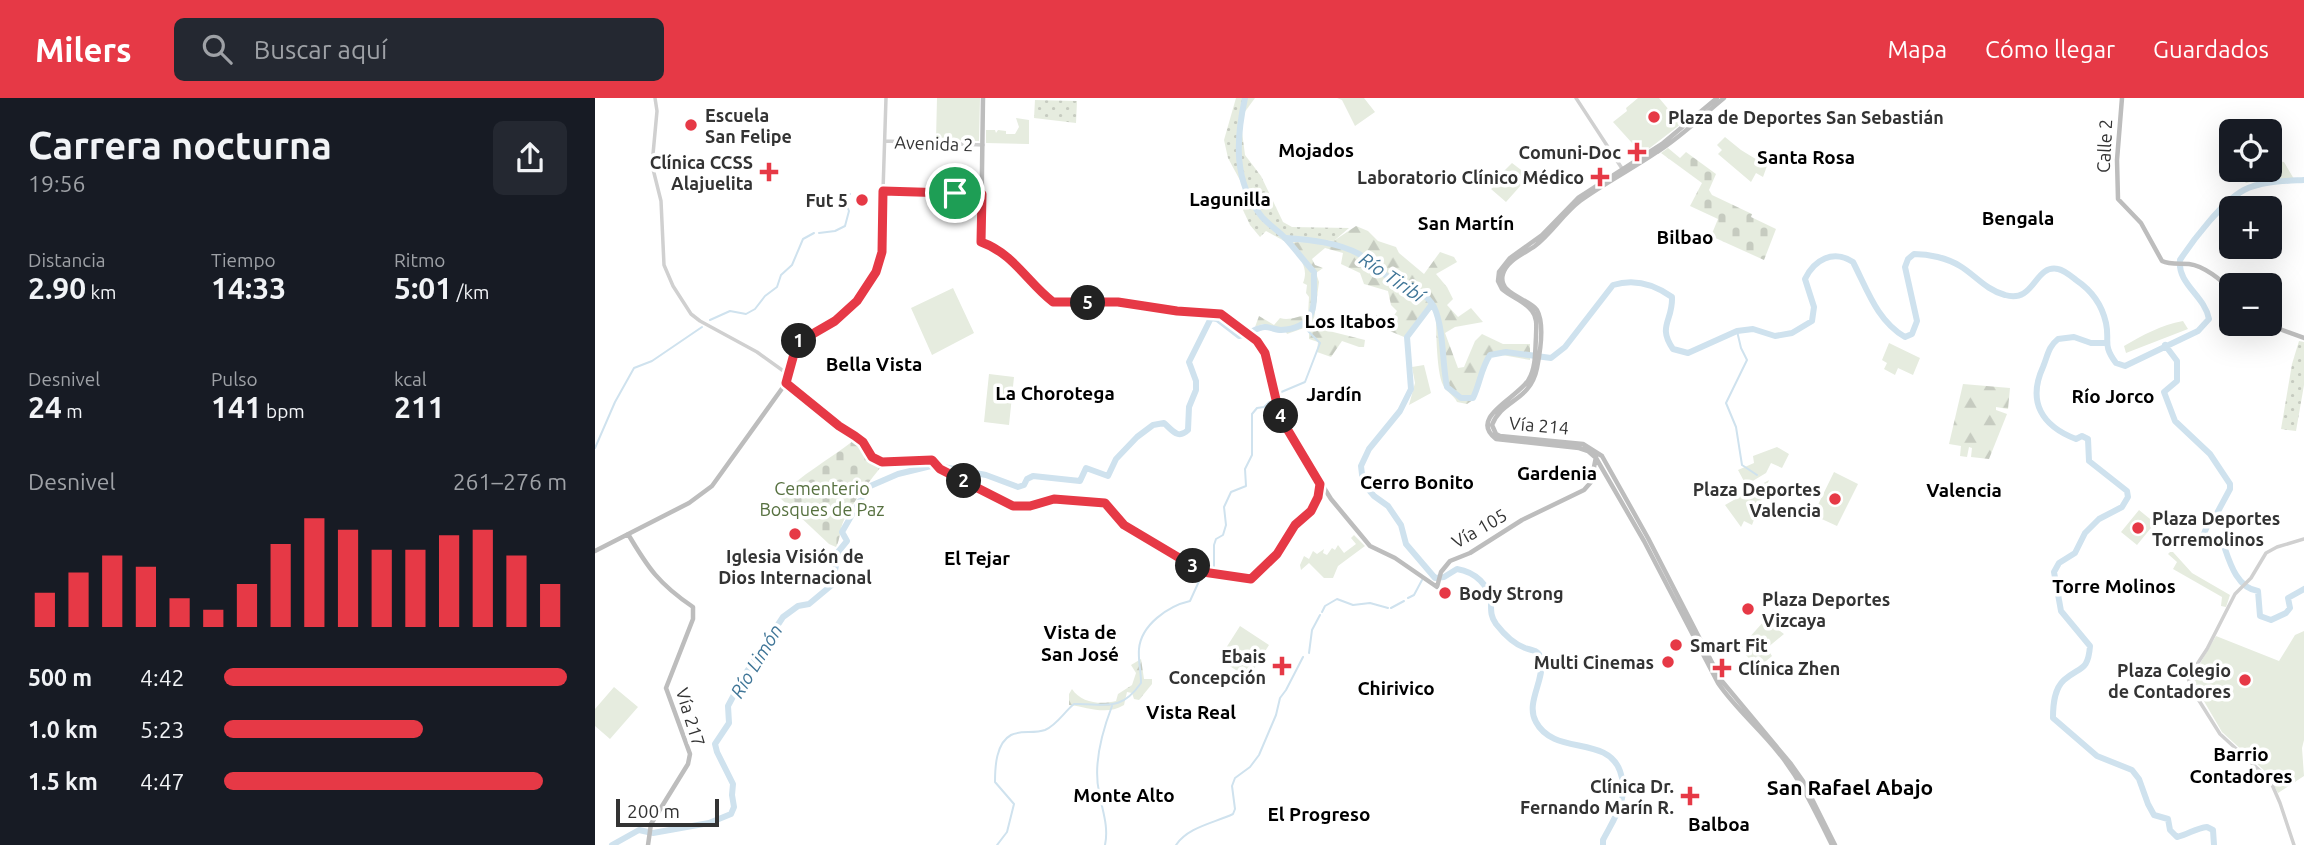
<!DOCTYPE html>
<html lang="es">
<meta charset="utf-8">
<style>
body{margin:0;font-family:Ubuntu,sans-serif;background:#242831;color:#f1f3f6;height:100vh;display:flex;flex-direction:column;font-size:26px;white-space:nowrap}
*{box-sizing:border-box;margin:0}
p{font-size:23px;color:#9ea1a6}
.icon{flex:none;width:38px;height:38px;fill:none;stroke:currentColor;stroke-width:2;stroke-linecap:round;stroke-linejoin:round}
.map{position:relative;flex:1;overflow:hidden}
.panel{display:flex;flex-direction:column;background:#171b24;width:595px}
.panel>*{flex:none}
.fabs{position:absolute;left:1624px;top:21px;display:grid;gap:14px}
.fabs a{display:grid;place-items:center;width:63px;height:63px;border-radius:10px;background:#171b24;box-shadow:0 7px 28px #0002;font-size:35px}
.scale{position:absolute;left:21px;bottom:18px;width:103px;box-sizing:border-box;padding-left:7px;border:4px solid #333;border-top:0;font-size:19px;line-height:24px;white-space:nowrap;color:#333;-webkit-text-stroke:5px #fff;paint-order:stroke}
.pin{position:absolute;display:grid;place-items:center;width:60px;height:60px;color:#fff;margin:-30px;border:4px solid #fff;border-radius:50%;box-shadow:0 2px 7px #0007}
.km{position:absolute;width:35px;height:35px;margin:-18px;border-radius:50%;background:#222;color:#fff;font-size:19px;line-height:35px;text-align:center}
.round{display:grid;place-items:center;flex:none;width:74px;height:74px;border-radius:10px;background:#242831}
.summary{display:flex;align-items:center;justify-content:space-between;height:119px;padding:0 28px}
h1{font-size:38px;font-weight:700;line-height:52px}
.metrics{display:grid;grid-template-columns:repeat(3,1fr);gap:10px;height:119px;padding:7px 28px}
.metrics div{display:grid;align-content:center}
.metrics b{font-size:30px;font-weight:700}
.metrics small{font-size:19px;font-weight:400}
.metrics p{font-size:19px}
.chart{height:196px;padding:14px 28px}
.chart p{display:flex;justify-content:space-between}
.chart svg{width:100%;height:126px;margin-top:7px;stroke:#e63946;stroke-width:6}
ul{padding:0 28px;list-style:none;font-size:23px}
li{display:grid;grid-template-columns:112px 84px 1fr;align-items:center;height:52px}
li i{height:18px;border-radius:9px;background:#e63946}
header{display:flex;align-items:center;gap:42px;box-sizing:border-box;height:98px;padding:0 35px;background:#e63946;color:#fff}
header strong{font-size:33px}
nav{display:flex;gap:38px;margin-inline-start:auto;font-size:24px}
.search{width:490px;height:63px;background:#242831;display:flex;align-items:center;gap:18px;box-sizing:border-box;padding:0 24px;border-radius:10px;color:#9ea1a6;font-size:26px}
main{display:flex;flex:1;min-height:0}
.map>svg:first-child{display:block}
.grass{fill:url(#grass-dots)}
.forest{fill:url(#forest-firs)}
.cemetery{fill:url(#cemetery-stones)}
.green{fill:#e6ecdf}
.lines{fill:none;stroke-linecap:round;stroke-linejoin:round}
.stream{stroke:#cfe2ee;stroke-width:2}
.river{stroke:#cfe2ee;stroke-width:6}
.tertiary{stroke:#d0d0d0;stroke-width:3.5}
.secondary{stroke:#bdbdbd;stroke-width:4.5}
.route-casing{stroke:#fff;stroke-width:14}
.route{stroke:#e63946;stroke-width:9}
.poi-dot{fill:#e63946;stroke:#fff;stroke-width:2.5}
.labels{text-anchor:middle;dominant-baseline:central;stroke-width:7;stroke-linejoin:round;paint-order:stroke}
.poi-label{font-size:18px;font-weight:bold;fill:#333;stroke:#fff;text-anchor:end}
.street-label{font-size:18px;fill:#333;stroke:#fff}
.park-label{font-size:18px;fill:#56703f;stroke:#fff}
.neighbourhood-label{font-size:19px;font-weight:bold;fill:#000;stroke:#fff}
.water-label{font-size:19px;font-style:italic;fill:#3f7597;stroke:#fff}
.quarter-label{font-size:21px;font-weight:bold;fill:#000;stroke:#fff}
</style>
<header>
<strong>Milers</strong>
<div class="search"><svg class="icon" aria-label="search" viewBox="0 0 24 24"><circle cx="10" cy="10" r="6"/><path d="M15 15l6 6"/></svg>Buscar aquí</div>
<nav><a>Mapa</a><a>Cómo llegar</a><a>Guardados</a></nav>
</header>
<main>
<section class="panel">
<div class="summary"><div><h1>Carrera nocturna</h1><p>19:56</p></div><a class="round"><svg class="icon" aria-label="share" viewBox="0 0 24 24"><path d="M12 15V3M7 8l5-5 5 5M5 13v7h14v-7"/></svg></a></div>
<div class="metrics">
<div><p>Distancia</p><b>2.90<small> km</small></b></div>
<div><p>Tiempo</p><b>14:33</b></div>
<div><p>Ritmo</p><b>5:01<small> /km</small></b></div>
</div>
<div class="metrics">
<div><p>Desnivel</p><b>24<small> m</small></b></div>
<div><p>Pulso</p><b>141<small> bpm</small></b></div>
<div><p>kcal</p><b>211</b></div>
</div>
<div class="chart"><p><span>Desnivel</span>261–276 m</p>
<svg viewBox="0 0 160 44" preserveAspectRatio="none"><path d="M5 44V32M15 44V25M25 44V19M35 44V23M45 44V34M55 44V38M65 44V29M75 44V15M85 44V6M95 44V10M105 44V17M115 44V17M125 44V12M135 44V10M145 44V19M155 44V29"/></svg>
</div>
<ul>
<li><b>500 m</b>4:42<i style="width:100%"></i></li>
<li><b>1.0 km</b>5:23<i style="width:58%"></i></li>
<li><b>1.5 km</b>4:47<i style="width:93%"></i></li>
</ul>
</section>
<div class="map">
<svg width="1709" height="747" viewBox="0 0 1709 747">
<defs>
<pattern id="grass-dots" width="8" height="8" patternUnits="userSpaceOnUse" patternTransform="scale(1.75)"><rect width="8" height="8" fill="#e6ecdf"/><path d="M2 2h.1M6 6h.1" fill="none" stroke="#c6cbc0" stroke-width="1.8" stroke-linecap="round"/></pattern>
<pattern id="forest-firs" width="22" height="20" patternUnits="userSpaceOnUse" patternTransform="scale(1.75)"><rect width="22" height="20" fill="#e6ecdf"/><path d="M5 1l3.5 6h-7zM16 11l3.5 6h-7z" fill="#c6cbc0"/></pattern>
<pattern id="cemetery-stones" width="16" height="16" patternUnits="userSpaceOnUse" patternTransform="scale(1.75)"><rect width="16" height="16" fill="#e6ecdf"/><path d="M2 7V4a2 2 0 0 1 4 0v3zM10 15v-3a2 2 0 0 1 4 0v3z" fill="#c6cbc0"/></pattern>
</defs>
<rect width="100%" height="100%" fill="#fff"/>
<!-- grass -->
<path class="grass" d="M641 0H660L649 15 646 26 650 57 666 78 688 124 697 129 754 130 740 142 693 145 671 133 665 139 655 127 648 112 652 102 647 86 633 60 629 42Z
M440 2 482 3 481 25 439 20Z
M1704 243 1709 244V287L1701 333 1686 331 1697 266Z"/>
<!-- forest -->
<path class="forest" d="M761 128 773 133 783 143 801 149 804 155 829 176 845 154 859 159 862 164 841 176 852 189 858 201 852 207 863 219 876 210 888 224 860 229 850 235 863 270 869 269 880 243 887 236 908 246H935V262L896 255 878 302 872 306 862 304C859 297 851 294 848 287 841 273 841 225 841 208L830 211 809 239 783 228 781 217 796 222 802 213 796 207 793 193 769 186 765 175 746 166 748 155 730 150 717 161 720 167 728 170 721 175 724 184 718 229 770 242 769 249H764L747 243 736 259 722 254 723 244 714 241V234L709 230 692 236 689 230 681 233 668 226 660 229 664 218 679 227 685 220C694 223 703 218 713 217L714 199 711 195 712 187 708 185C715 168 702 157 693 145L740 142Z
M1368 286 1415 290 1413 311 1401 309V312L1412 316 1394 361 1376 359 1377 350 1374 349 1372 359 1365 358 1366 348 1354 346Z
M546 561 549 581H557V586L544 602 539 601 537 595 532 594 529 607C511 618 493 609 474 607V596L477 591C486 605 506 607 521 603L523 596 537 587 541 575 536 567Z"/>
<!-- cemetery -->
<path class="cemetery" d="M1073 50 1085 60 1091 54 1121 76 1114 92 1117 97 1157 116 1156 119 1181 131 1169 162 1116 138 1123 121 1095 108 1107 85 1066 55Z
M258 343 285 370C274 384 256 407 249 422 244 432 246 440 241 449L234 446 184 399C206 377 233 362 258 343Z"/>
<!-- green -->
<path class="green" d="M342 0H385L384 43 341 42Z
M742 0H769L780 14 760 28 747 2Z
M1043 0H1064L1086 26 1047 56 1018 24 1032 13 1031 10Z
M421 20 434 22V46L391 45V32H400L401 35 403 32 411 33V36H420L424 29Z
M1130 39 1146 52 1172 68 1168 79 1161 75 1156 84 1123 56 1127 52 1122 47Z
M1675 62 1689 64 1699 81H1667L1651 85 1639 72H1675Z
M917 65 934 78 911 104 896 91 901 87 898 84Z
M358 190 379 235 337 257 316 210Z
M1588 223 1593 231 1531 255 1529 248C1548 237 1566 227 1588 223Z
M1294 245 1325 260 1318 277 1303 270 1300 277 1289 271 1292 265 1287 262Z
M829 267 836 295 814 307 820 285 817 269Z
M394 276 419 279 414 327 389 324Z
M1182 349 1194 356 1187 370 1176 365 1171 375 1151 387 1143 372 1159 365 1158 358Z
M1239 374 1263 386 1242 428 1218 417Z
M1174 382 1157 427 1149 423 1146 429 1130 407Z
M1544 412 1560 425 1542 447 1526 434Z
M759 437 770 448 743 468 738 480H729L714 465 706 472 705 467 709 458 714 461 718 453 722 456 729 451 728 455 732 457 737 450 740 452 743 447 749 455 761 446 756 440Z
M1575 454H1578L1597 475 1635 497 1631 509 1626 508 1627 499 1578 471 1582 464 1573 456Z
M1170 522 1189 536 1172 550 1177 558 1164 569 1144 551Z
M645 528 674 547 653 580 624 561Z
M1709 533V642L1707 650 1709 678 1683 695 1672 675 1627 634 1596 581 1621 538 1684 563 1700 537Z
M19 589 43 609 15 641 0 628V611Z"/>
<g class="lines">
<!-- stream -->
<path class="stream" d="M224 135 240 133 250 128 254 113 250 103 252 96H255
M115 222 135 213 151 216 160 211 170 198 182 189 186 177 197 167 208 141 219 135
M1142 233 1146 250 1152 262 1131 305 1141 329 1147 367 1162 377
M0 350 20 304 39 270 57 263 107 229
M813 500 819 497 827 482
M796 510 809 503
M727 514 730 508 742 501 758 507 775 505 793 510
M714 555 717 532 725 517
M402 747 412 734 419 706 400 684C400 669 401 645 416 637 425 632 439 636 450 632 462 627 469 614 479 606 510 605 525 615 546 585 546 573 543 562 544 551 546 527 573 508 595 503L605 481 619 470V447L621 441 628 437 631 427 629 409 636 394 651 388 650 371 657 357V316L662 310 669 309 684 295 710 284 725 245 706 226
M510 747C514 728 507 712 504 694 498 666 507 634 517 608
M581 747C593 729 619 725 638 716L640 711 637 688 640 680 655 669 664 657 681 617 685 600 691 592 708 559"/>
<!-- river -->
<path class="river" d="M690 140C715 142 742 144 764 156 775 163 784 172 794 180 810 190 829 190 839 209 849 230 847 265 852 289L866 300H878C885 286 886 270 895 257L911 254 956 260 970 249 1018 187C1040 180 1059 186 1077 199 1078 223 1062 228 1078 251L1093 255 1142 233 1158 231 1180 238 1197 235 1217 223 1219 209 1210 181C1219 162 1238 151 1258 164 1272 191 1282 223 1310 239L1317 236 1322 223 1310 169 1313 161 1319 156C1334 156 1352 160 1365 168 1380 177 1391 192 1410 197 1440 206 1439 166 1463 171 1469 172 1476 178 1481 182 1496 192 1507 207 1511 225 1515 244 1507 246 1521 265L1530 268 1603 233 1614 221C1610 198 1582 186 1585 162 1598 142 1628 103 1649 92 1666 83 1690 83 1709 82
M837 206 812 239 816 291 805 313 774 351 766 368 768 385 779 398 793 408 806 427 811 446 840 480 849 479 862 471C880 474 895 487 896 506 896 514 896 519 901 526 908 535 919 546 930 550 933 551 937 552 940 553 944 555 945 557 946 562 950 582 930 605 941 624 959 658 1012 637 1025 673 1035 699 1020 719 1008 742V747
M1511 245H1496L1479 239 1463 241C1453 249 1453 257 1448 269 1432 304 1447 328 1481 341L1487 338 1493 341 1494 363 1532 393 1533 399 1527 409 1504 421 1490 435 1480 455 1464 465 1459 474 1466 513 1495 548C1493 574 1485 568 1469 582 1459 591 1458 607 1458 620L1502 658 1537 672 1544 681 1553 706 1559 717 1573 721 1575 732 1582 739C1594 736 1601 730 1612 729L1618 732 1619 747
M1570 247 1582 263V283L1569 294 1580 323 1615 356 1635 386V391L1621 417 1613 426 1608 438 1613 442 1628 445C1634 462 1641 490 1663 493L1665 518 1676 522 1691 515 1695 510 1693 500 1709 491
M343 368 391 377 423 389 429 387 432 381 438 378 485 383 491 370 513 378 521 361 542 339 558 327 569 325C577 332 583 342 593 332L594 309 601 292V283L594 264 616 220 622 221 644 238C653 237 662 229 670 229 675 229 681 232 686 232 726 229 718 203 719 174 709 163 701 152 691 141 684 133 674 127 667 119 638 84 641 41 650 0
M58 735 114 725 136 716 139 709 137 697 138 686 122 654 120 646 134 625 133 608 149 578 188 519 203 508 214 506 238 486 243 454 252 443 247 434 273 389 303 376 340 367
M17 747 44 732 53 734"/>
<!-- tertiary -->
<path class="tertiary" d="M60 0 62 13 57 67 66 103 69 167 78 188 96 216 105 223 162 254 194 277
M981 0 1028 72
M290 43 388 47
M288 93 291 0
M191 285 244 328 260 338 268 344 277 359 287 364 337 362 345 371 400 401 419 408H435L459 401 510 405 529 427 608 474 656 481 682 455 700 427 716 413 723 399 725 386
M1699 747 1685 705 1675 682 1625 636 1598 593 1593 580 1612 551 1640 496 1656 480 1671 455 1682 449 1709 441"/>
<!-- secondary -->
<path class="secondary" d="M388 0 386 144 404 152 460 205 523 204 582 213 626 216 630 219 661 243 670 255 674 268 676 289 691 329 736 401 775 448 800 460 842 489 846 474 855 463 875 455 927 422 989 392 996 384 1001 359
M1122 0 1067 46 983 100 947 137 915 160 904 174 903 183 907 191C916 199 930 203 937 213 943 220 941 231 941 239 940 253 941 269 934 281 925 299 872 319 901 341L984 350 993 353 1001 360 1049 443 1123 585C1140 610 1164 630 1183 654 1206 682 1221 715 1237 747
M1129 0C1107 18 1086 39 1062 54 1037 71 1010 85 985 103 968 116 957 135 940 148 929 156 912 162 908 176 902 196 933 200 942 212 950 226 945 255 942 270 935 304 907 301 897 327L901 336 905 338 988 346 1007 358 1053 440 1126 582 1196 666 1208 683 1240 747
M1527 0 1522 62 1523 101 1546 125 1567 163C1575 167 1585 165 1594 166 1609 168 1627 182 1636 193
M1671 226 1709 240
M33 436C53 470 64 486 98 509V521L71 590 95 656 93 666 56 726 53 747
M0 453 94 405 117 388 191 285 202 245 240 223 262 203 281 174 287 154 288 93 387 96"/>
</g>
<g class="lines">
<defs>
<path id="route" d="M288 93 387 96 386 144C418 155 433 185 458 204H523L582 213 626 216 662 243 670 255 683 310 691 329 725 386 723 399 716 413 700 427 682 456 656 481 608 474 529 427 510 405 459 401 435 408H418L345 371 337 362 287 364 277 359 268 344 260 338 244 328 191 285 202 245 240 223 262 203 281 174 287 154Z"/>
</defs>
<!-- route casing -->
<use href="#route" class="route-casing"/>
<!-- route -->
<use href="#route" class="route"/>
</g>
<!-- markers -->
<g class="poi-dot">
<circle cx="1059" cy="19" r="7"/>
<circle cx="96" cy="27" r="7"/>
<path d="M1038.5 43.5h7v7h7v7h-7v7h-7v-7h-7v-7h7z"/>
<path d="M170.5 63.5h7v7h7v7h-7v7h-7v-7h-7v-7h7z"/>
<path d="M1001.5 68.5h7v7h7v7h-7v7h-7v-7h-7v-7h7z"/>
<circle cx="267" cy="102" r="7"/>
<circle cx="1240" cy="401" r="7"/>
<circle cx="1543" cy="430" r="7"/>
<circle cx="200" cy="436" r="7"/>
<circle cx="850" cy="495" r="7"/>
<circle cx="1153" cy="511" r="7"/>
<circle cx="1081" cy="547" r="7"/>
<circle cx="1073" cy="564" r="7"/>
<path d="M683.5 557.5h7v7h7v7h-7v7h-7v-7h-7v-7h7z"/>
<path d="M1123.5 559.5h7v7h7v7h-7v7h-7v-7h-7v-7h7z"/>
<circle cx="1650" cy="582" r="7"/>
<path d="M1091.5 687.5h7v7h7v7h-7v7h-7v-7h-7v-7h7z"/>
</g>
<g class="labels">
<!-- poi labels -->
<g class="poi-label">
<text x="110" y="17" text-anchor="start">Escuela<tspan x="110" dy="21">San Felipe</tspan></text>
<text x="1073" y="19" text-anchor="start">Plaza de Deportes San Sebastián</text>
<text x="1026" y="54">Comuni-Doc</text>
<text x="158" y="64">Clínica CCSS<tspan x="158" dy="21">Alajuelita</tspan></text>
<text x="989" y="79">Laboratorio Clínico Médico</text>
<text x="253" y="102">Fut 5</text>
<text x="1226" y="391">Plaza Deportes<tspan x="1226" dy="21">Valencia</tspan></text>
<text x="1557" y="420" text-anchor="start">Plaza Deportes<tspan x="1557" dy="21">Torremolinos</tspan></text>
<text x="200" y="458" text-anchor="middle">Iglesia Visión de<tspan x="200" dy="21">Dios Internacional</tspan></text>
<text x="864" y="495" text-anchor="start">Body Strong</text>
<text x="1167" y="501" text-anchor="start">Plaza Deportes<tspan x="1167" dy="21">Vizcaya</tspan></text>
<text x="1095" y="547" text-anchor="start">Smart Fit</text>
<text x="671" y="558">Ebais<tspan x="671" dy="21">Concepción</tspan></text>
<text x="1059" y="564">Multi Cinemas</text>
<text x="1143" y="570" text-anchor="start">Clínica Zhen</text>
<text x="1636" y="572">Plaza Colegio<tspan x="1636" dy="21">de Contadores</tspan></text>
<text x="1079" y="688">Clínica Dr.<tspan x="1079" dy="21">Fernando Marín R.</tspan></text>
</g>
<!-- street labels -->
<g class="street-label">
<text transform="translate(339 45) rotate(2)">Avenida 2</text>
<text transform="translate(1509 48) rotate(-87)">Calle 2</text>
<text transform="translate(944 327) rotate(5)">Vía 214</text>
<text transform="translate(884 430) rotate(-30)">Vía 105</text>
<text transform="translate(96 619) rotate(73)">Vía 217</text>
</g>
<!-- park labels -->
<g class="park-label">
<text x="227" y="390">Cementerio<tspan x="227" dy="21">Bosques de Paz</tspan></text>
</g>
<!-- neighbourhood labels -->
<g class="neighbourhood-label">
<text x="721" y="52">Mojados</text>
<text x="1211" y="59">Santa Rosa</text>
<text x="635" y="101">Lagunilla</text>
<text x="1423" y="120">Bengala</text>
<text x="871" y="125">San Martín</text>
<text x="1090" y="139">Bilbao</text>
<text x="755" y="223">Los Itabos</text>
<text x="279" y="266">Bella Vista</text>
<text x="460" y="295">La Chorotega</text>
<text x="739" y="296">Jardín</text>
<text x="1518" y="298">Río Jorco</text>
<text x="962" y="375">Gardenia</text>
<text x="822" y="384">Cerro Bonito</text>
<text x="1369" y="392">Valencia</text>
<text x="382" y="460">El Tejar</text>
<text x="1519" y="488">Torre Molinos</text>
<text x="485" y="534">Vista de<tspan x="485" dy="22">San José</tspan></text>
<text x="801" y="590">Chirivico</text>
<text x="596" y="614">Vista Real</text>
<text x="1646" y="656">Barrio<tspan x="1646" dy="22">Contadores</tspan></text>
<text x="529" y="697">Monte Alto</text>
<text x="724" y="716">El Progreso</text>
<text x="1124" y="726">Balboa</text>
</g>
<!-- water labels -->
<g class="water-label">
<text transform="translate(797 179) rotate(34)">Río Tiribí</text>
<text transform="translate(161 563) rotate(-59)">Río Limón</text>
</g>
<!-- quarter labels -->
<g class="quarter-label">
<text x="1255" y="689">San Rafael Abajo</text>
</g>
</g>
</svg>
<div class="fabs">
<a><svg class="icon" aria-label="locate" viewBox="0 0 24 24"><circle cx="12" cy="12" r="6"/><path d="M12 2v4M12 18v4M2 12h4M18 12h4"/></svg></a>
<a>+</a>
<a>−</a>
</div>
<div class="scale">200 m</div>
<div class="pin" style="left:360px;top:95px;background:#1e9e55"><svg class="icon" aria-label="arrive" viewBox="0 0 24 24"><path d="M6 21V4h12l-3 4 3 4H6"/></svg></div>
<b class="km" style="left:204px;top:243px">1</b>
<b class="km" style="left:369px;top:383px">2</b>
<b class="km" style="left:598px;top:468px">3</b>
<b class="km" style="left:686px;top:318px">4</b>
<b class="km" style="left:493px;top:205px">5</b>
</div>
</main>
